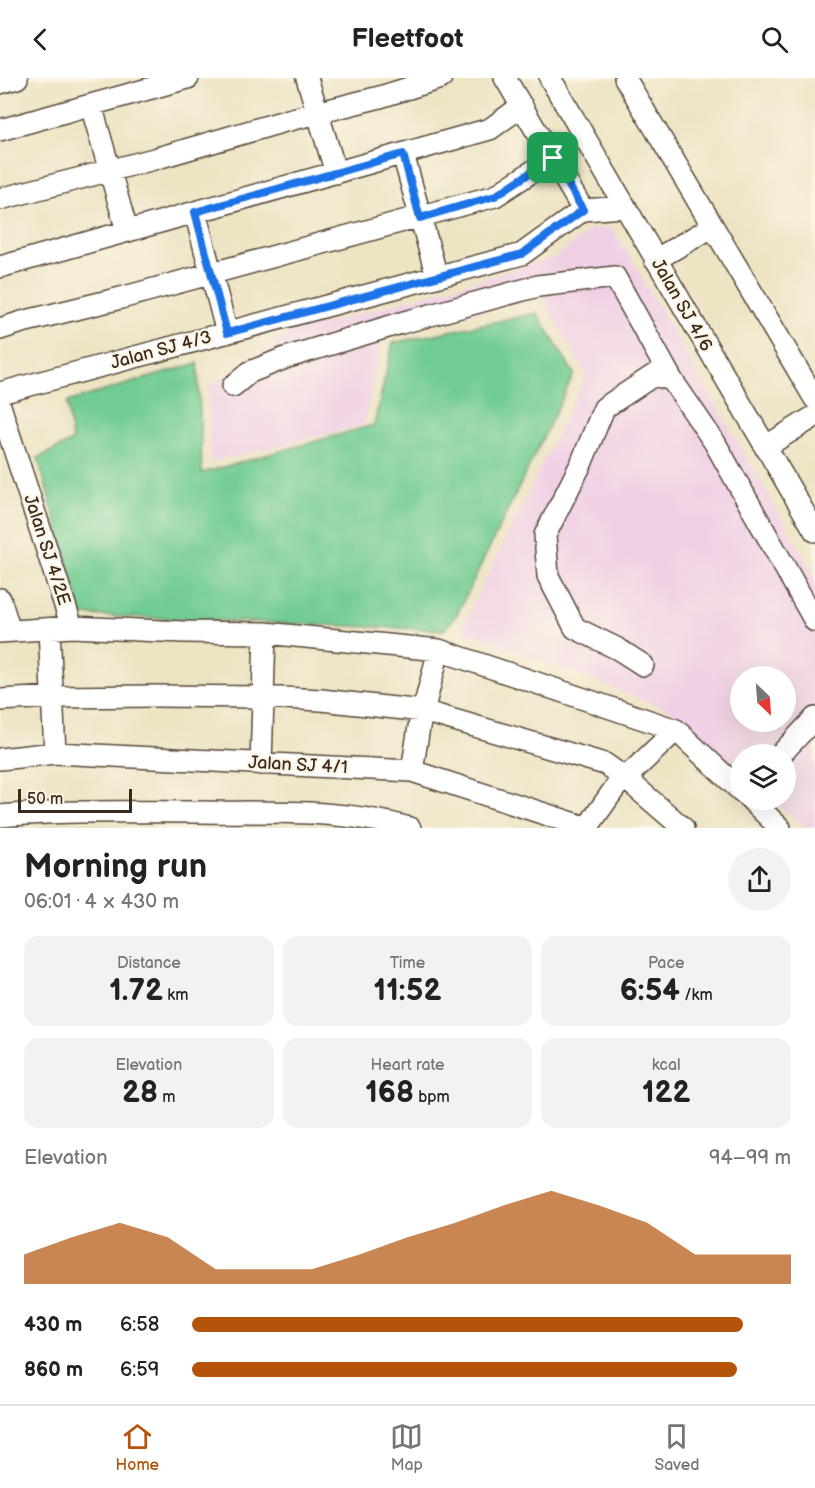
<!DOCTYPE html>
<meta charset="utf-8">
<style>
body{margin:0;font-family:"Balsamiq Sans",sans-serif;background:#f2f2f2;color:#222;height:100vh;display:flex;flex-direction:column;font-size:22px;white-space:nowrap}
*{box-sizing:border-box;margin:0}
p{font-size:20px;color:#767676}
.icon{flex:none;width:33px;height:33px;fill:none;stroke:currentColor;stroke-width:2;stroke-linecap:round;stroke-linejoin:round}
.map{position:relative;height:750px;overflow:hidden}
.side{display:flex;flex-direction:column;background:#fff;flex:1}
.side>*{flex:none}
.needle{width:39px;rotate:155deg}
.tools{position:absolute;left:730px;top:588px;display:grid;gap:12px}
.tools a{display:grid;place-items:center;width:66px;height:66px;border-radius:50%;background:#fff;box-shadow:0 6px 24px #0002;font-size:30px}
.scale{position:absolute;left:18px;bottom:15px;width:114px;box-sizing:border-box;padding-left:6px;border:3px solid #3b2a1e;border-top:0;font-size:16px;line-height:21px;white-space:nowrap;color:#3b2a1e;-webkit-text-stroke:4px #fcf5e5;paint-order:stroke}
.pin{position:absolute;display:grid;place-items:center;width:51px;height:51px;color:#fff;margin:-26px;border-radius:12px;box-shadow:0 3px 9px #0006}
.round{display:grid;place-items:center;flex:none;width:63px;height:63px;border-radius:32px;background:#f2f2f2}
.head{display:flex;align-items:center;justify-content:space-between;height:102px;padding:0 24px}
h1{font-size:33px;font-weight:700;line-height:45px}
.stats{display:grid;grid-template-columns:repeat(3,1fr);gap:9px;height:102px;padding:6px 24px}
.stats div{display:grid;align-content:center;border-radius:15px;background:#f2f2f2;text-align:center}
.stats b{font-size:30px;font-weight:700}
.stats small{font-size:16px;font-weight:400}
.stats p{font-size:16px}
.chart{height:168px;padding:12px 24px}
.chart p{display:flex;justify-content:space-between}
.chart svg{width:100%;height:108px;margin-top:6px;fill:#b45309;opacity:.7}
ul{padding:0 24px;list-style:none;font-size:20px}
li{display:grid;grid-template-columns:96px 72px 1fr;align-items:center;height:45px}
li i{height:15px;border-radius:8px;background:#b45309}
header{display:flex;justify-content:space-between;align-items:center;height:78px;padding:0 24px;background:#fff;font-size:27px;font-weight:700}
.tabs{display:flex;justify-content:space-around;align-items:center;height:84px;border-top:2px solid #e0e0e0;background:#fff;font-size:16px;color:#767676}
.tabs a{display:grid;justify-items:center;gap:3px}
.tabs .selected{color:#b45309}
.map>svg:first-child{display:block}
.built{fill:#f0d0e5;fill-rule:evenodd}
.green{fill:#71cc93;stroke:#567b58;stroke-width:1.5}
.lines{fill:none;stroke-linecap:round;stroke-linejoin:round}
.minor-casing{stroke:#564637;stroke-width:24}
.minor{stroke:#fff;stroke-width:21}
.route-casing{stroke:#fff;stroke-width:12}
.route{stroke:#1a73e8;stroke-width:8}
.labels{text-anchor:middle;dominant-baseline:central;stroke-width:4.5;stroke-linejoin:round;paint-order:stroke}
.street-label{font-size:18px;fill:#3b2a1e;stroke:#fcf5e5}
</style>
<header><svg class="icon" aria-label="back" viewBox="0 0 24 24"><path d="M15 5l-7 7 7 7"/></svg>Fleetfoot<svg class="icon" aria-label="search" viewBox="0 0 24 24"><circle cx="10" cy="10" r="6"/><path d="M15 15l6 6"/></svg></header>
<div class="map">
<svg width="815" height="750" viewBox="0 0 815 750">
<rect width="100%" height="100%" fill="#fcf5e5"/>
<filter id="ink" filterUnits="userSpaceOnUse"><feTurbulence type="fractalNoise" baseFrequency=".0167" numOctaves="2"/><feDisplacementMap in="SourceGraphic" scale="12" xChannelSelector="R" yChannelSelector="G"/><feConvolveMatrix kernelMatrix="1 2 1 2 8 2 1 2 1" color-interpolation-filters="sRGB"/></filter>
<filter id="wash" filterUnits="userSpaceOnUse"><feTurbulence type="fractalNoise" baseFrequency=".008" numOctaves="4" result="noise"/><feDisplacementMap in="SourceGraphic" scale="24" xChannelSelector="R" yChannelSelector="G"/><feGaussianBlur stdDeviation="1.35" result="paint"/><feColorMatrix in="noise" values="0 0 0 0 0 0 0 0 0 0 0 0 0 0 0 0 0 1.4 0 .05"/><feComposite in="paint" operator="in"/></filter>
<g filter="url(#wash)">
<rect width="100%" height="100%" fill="#ede4c4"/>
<!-- built -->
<path class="built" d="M613 150 815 497V748L813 750H806L773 722H786V676H741V694L671 633 461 551 586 297 541 218 383 257 364 347 210 384 208 309 289 256 554 180 591 151ZM741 598H786V644H741Z"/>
<!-- green -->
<path class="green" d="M537 235 574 296 457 536 444 552 82 537 38 380 72 363 67 324 198 285 202 395 374 347 393 265Z"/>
</g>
<g filter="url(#ink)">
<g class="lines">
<defs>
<path id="minor" d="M307 0 336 95
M505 0 583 132
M550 0 815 453
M625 0 815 321
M0 5 17 0
M91 27 127 153
M0 52 188 0
M403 76 437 199
M0 121 154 81 285 43 380 19 441 0
M195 134 227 255
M655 182 712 149
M0 189 490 51 522 28
M0 251 22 244 121 220 495 118 553 80
M233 308 250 294 285 280 401 245 538 208 615 199 672 302
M0 315 522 176 583 132 624 129
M0 328 72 549
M765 369 815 338
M0 521 10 553
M49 551 55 675
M0 554 72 549 183 554 265 555 439 572 676 652 741 713
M643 587 618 571 575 550 548 498 545 457 581 386 604 330 654 297 672 302 715 365 815 543
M0 622 52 619 156 618 263 619 321 622 423 633 605 686 625 700 683 750
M781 676 815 640
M0 681 55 675 412 693 588 750
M261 686 265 555
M412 693 419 649 439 572
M751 722 780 750
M0 738C65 732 131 734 197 734 269 735 339 730 410 750
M587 750 615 710 676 652"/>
</defs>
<!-- minor casing -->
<use href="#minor" class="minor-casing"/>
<!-- minor -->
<use href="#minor" class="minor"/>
</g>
</g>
<g class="lines" filter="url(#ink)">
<defs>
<path id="route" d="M403 76 420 140 495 118 553 80 583 132 522 176 227 255 195 134Z"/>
</defs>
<!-- route casing -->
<use href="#route" class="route-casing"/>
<!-- route -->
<use href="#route" class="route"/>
</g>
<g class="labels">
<!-- street labels -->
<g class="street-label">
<text transform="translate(682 227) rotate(60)">Jalan SJ 4/6</text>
<text transform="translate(161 272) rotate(-15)">Jalan SJ 4/3</text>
<text transform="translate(47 472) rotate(72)">Jalan SJ 4/2E</text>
<text transform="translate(298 687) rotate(3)">Jalan SJ 4/1</text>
</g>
</g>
</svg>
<div class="tools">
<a><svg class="needle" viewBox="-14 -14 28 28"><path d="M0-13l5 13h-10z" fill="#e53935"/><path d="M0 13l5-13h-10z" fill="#767676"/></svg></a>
<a><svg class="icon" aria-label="layers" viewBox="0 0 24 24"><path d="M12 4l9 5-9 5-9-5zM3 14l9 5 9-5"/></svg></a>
</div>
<div class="scale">50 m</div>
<div class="pin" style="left:553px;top:80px;background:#1e9e55"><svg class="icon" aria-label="arrive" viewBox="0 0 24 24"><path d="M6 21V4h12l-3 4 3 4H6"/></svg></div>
</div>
<section class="side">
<div class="head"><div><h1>Morning run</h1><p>06:01 · 4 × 430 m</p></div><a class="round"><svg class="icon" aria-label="share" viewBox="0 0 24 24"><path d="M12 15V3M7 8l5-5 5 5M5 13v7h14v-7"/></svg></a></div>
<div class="stats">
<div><p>Distance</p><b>1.72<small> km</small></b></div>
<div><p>Time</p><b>11:52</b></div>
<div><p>Pace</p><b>6:54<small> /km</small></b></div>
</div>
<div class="stats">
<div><p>Elevation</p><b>28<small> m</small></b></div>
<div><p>Heart rate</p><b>168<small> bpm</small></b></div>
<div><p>kcal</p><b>122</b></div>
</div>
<div class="chart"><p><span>Elevation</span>94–99 m</p>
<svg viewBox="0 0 160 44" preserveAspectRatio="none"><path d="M0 44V32L10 25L20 19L30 25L40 38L50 38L60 38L70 32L80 25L90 19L100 12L110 6L120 12L130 19L140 32L150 32L160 32V44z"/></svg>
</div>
<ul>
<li><b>430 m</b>6:58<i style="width:92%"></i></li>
<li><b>860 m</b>6:59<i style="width:91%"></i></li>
</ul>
</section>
<nav class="tabs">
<a class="selected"><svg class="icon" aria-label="home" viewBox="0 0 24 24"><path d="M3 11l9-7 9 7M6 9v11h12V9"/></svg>Home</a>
<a><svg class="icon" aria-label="map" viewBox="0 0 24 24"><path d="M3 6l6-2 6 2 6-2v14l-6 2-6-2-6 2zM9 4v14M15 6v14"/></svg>Map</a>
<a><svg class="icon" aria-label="saved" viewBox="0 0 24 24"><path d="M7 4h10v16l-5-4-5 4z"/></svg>Saved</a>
</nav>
